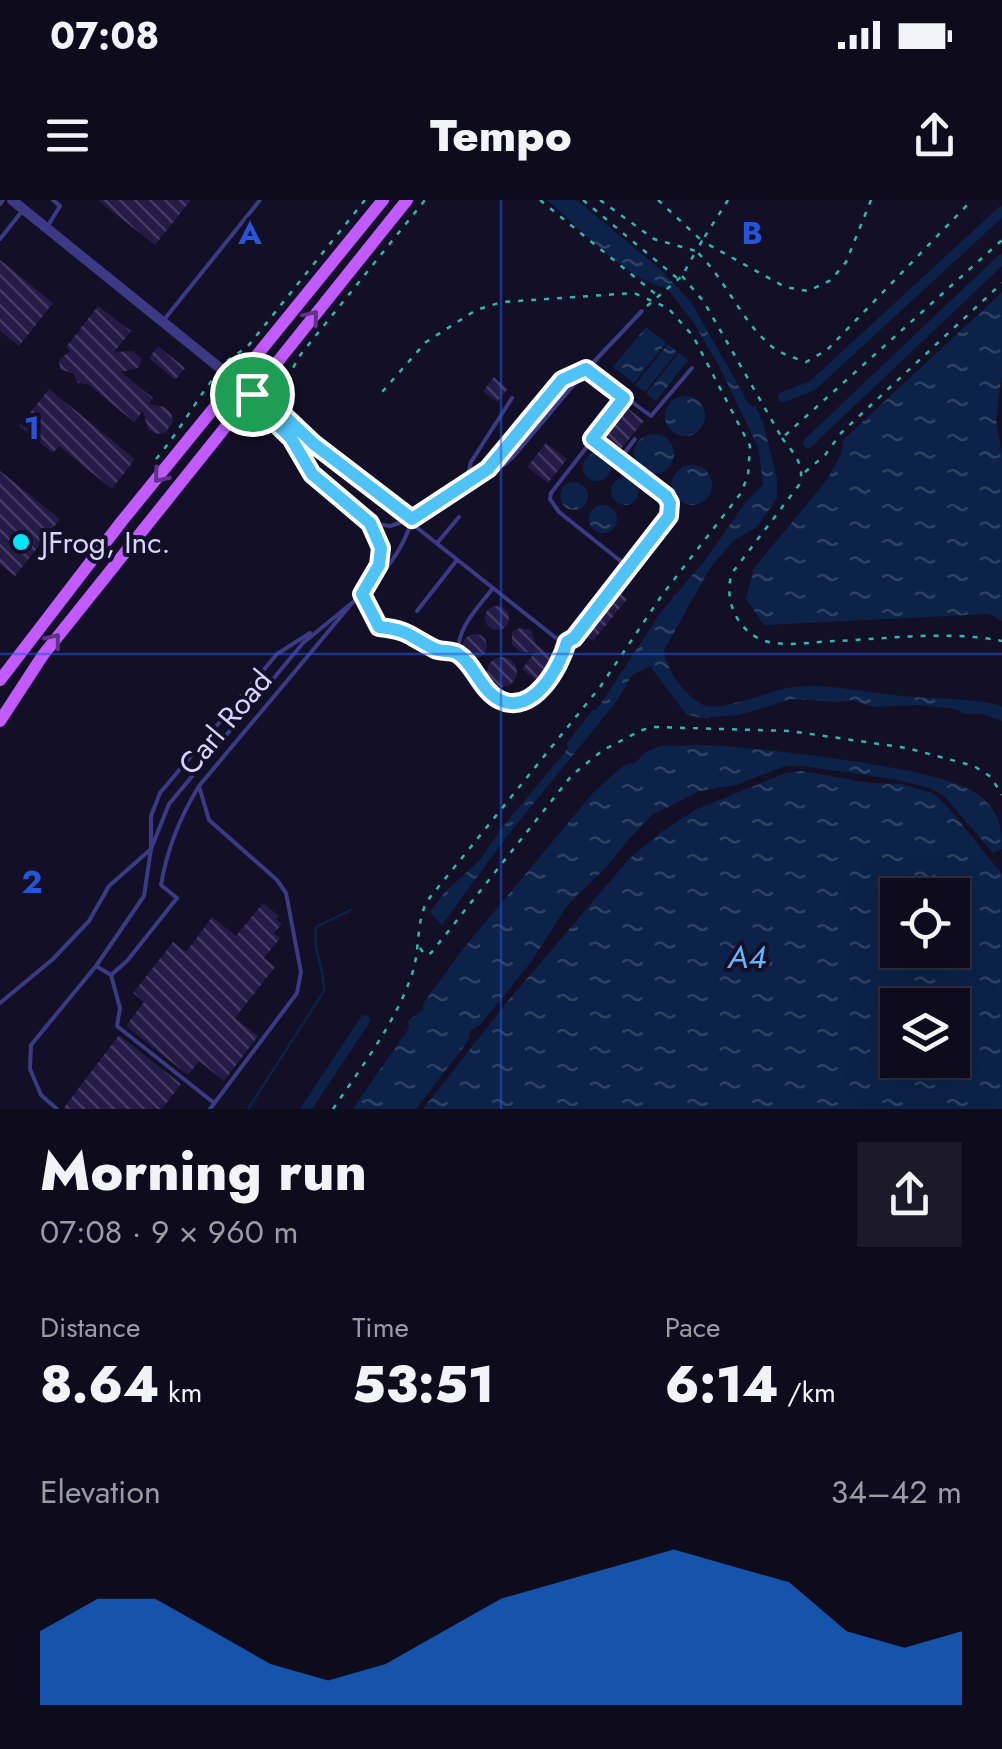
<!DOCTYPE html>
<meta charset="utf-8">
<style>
body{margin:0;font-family:Jost,sans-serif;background:#1c1929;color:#f1f3f6;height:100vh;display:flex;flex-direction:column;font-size:38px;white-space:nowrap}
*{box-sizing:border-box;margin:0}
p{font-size:32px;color:#9b9ba3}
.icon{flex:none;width:55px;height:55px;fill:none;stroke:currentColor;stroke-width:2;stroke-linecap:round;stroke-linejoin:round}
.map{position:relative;height:909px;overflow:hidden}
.side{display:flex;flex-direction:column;background:#0e0b1c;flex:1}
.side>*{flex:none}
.fabs{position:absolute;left:880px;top:678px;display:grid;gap:20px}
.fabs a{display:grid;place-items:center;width:90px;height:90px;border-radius:0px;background:#0e0b1c;box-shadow:0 10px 40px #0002,0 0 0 2px #2e2b3b;font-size:50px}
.pin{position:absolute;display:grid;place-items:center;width:85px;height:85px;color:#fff;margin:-42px;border:5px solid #fff;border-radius:50%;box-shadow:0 2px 10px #0007}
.round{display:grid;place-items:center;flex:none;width:105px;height:105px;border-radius:0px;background:#1c1929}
.head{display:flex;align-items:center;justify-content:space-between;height:170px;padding:0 40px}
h1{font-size:55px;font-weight:800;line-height:75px}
.stats{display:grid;grid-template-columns:repeat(3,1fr);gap:15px;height:170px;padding:10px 40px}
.stats div{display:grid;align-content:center}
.stats b{font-size:50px;font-weight:800}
.stats small{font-size:28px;font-weight:400}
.stats p{font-size:28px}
.chart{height:280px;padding:20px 40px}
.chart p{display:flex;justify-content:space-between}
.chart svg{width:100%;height:180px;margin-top:10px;fill:#1a73e8;opacity:.7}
.status{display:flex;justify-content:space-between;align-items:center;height:70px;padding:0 50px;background:#0e0b1c;direction:ltr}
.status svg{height:28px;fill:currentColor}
header{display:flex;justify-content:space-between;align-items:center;height:130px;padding:0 40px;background:#0e0b1c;font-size:45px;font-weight:800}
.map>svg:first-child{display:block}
.water{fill:url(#water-ripples);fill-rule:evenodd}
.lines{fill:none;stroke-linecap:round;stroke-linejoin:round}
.stream{stroke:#0c2248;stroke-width:2.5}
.canal{stroke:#0c2248;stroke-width:10}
.building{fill:url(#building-back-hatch)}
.path{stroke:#2fb8b0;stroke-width:2.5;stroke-dasharray:5 8;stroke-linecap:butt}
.service{stroke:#3d3a85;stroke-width:4}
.tertiary{stroke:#3d3a85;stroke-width:10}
.primary{stroke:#c25bff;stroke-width:12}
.oneway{stroke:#623188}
.route-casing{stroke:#fff;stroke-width:20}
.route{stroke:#4fc3f7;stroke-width:12}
.grid{fill:none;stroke:#2655da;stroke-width:2.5;stroke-opacity:0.55}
.poi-dot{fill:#00e5ff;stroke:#130f26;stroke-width:4}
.labels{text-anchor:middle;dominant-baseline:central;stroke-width:8;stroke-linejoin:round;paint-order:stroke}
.poi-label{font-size:30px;fill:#d9d4ff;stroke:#130f26;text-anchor:start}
.street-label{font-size:30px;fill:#d9d4ff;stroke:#130f26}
.water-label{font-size:32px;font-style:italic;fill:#62b6ff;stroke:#130f26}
.grid-label{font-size:32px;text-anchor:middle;font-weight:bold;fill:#2655da;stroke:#130f26;stroke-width:8;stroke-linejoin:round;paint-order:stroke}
</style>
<div class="status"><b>07:08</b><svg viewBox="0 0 49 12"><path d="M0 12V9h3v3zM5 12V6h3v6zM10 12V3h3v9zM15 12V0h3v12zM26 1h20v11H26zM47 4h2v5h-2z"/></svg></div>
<header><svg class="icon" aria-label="menu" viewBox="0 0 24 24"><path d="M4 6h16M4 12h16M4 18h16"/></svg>Tempo<svg class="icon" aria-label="share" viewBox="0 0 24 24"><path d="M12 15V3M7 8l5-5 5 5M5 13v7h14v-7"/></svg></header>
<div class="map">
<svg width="1002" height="909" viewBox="0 0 1002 909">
<defs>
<pattern id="water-ripples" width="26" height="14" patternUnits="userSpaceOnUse" patternTransform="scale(2.5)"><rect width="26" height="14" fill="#0c2248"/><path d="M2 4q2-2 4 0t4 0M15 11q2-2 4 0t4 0" fill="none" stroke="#2f4163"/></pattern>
<pattern id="building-back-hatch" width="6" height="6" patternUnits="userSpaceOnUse" patternTransform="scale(2.5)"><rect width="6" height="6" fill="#241b47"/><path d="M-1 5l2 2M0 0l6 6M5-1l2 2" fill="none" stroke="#433b63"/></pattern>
</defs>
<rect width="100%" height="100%" fill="#130f26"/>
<!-- water -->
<path class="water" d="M547 0H577L661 70 691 102 750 206H755L763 222 777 279V298L757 327 734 340 710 368 664 450C666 470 685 496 703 505 718 513 772 490 793 487 828 483 867 493 902 496 933 499 964 498 995 504L1002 507V521L984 514H965L956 509 919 505 873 507 853 500 837 502 792 499 739 515 701 518 686 514 650 466 632 475 616 502 507 636 442 725 430 712 445 692 480 660 501 629 584 529 661 412 706 359 745 303 763 285 759 249 719 166 693 122 667 88C626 80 579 27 547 0Z
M1002 92V176L996 219 1002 254V421L989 414 764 425 746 399 754 368 827 280 842 252 843 240Z
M646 127 666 143 634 183 613 167Z
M668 144 677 152 645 192 635 185Z
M679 153 688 160 656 201 646 193Z
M665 216a20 20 0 1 1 40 0a20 20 0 1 1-40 0Z
M634 254a20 20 0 1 1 40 0a20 20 0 1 1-40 0Z
M583 267a14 14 0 1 1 28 0a14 14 0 1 1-28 0Z
M672 285a20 20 0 1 1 40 0a20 20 0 1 1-40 0Z
M611 291a14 14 0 1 1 28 0a14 14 0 1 1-28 0Z
M560 296a14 14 0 1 1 28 0a14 14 0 1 1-28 0Z
M589 319a14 14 0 1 1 28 0a14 14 0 1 1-28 0Z
M703 545C753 547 948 567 980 596 999 612 1002 626 1002 649L993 653 945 597 933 589 893 579 803 566H785L736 585 700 591 652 615 629 639 608 665 566 707 531 762 481 824 470 831 468 841 416 909H353L409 828 408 821 423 810V804L463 749 594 592 624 565 635 563 646 552 660 546Z
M802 571 871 583 901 584 933 593 947 606 1002 674V909H423L508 801 629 659 661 632 697 609 786 573ZM952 695V750H898V695ZM952 805V860H898V805Z"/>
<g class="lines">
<!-- stream -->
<path class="stream" d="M248 909 324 791C325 769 312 749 316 727L351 710"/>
<!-- canal -->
<path class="canal" d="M783 197 812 186 1002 11
M808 243 1002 59
M572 545 595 515
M306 909 365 820"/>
</g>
<!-- building -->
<path class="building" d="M98 0H191L155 45Z
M0 60 53 103 19 146 0 131Z
M98 106 131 131 114 152 133 151 142 159 138 168 121 172 153 198 149 204 164 207 171 213 173 222 165 233 156 234 148 229 143 211 134 222 88 184 78 183 74 174 60 169 59 160 70 151 66 147Z
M158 146 185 168 175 180 149 158Z
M494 177 508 189 497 202 483 191Z
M49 189 135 259 112 289 59 246 53 253 19 226Z
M626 207 644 221 619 251 602 238Z
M546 243 567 259 548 283 527 267Z
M0 271 60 319 15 376 0 364Z
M618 392 627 399 593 441 584 434Z
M485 418a12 12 0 1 1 24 0a12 12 0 1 1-24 0Z
M520 428 531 430 536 444 554 459 539 483 522 469 535 452H521L512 445V432Z
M463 446a12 12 0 1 1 24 0a12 12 0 1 1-24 0Z
M487 472a15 15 0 1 1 30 0a15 15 0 1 1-30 0Z
M263 703 279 716 276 720 282 724 274 733 280 738 264 758 275 767 235 818 258 836 224 881 199 861 188 875 126 826 144 802 133 793 173 742 186 752 212 717 236 736Z
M119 835 181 884 162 909H63Z"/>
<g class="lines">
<!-- path -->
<path class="path" d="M540 0 658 96
M583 0 677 78
M600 0 654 39 696 51 702 41 785 87 808 91 831 80 846 62 871 0
M658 0 702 41 728 0
M682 76 704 102 782 238 1002 40
M647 106 682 76 696 51C725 78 740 119 770 145 780 154 793 157 806 162L827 150 972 0
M227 161 248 146 365 0
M280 190 301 154 425 0
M782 238C794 254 806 265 799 285L732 373C723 399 737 432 765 441 786 447 812 442 834 441 889 439 947 430 1002 441
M156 259C179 232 194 203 216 175
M805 272 825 255 841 233 1002 83
M420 748 425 755 431 753 572 575 603 550 642 530 655 527 790 531 907 548 974 566 991 577 1002 595
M333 909C362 866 397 821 413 771 420 747 416 723 427 701L600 487 662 395 741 293 748 275 750 246 693 136 668 108 634 93 502 102 476 110 426 142 382 192"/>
<!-- service -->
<path class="service" d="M0 4 3 0
M49 24 60 6 53 0
M0 39 23 10
M163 121 260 0
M587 169 651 216 692 168
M256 196 276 208 314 245 412 319
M255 198C265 214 279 223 291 238 301 250 305 266 316 277 355 314 399 324 369 386
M624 199 551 293 550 299 559 312 628 367
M620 259 635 239
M487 269 504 265 513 257 587 169 642 111
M465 285 471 262 512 198
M370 323 390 326 409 320
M411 323 561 442 574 438 669 316 671 303 666 296 592 239
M437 343 459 317
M362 395 379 427C410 430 410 437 435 449 442 452 452 450 458 454 474 464 481 491 500 500 534 516 560 467 567 441
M353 402C379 380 403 353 412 319L487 269 562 180 587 169
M417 411 457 360
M458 452C458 426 478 408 493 388
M199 586 209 620 277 680 286 693 301 772 297 793 210 909
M96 766 111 775 120 808 117 826 214 903
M0 803 53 759 89 721 109 686 151 649V616L160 593 277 454 310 433
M57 909 41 895 30 869 31 845 96 766 144 696 151 649 169 604 303 443 353 402 199 586C180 617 167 649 161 685L177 698 127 761 111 775"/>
<!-- tertiary -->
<path class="tertiary" d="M12 0 252 194"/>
<!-- primary -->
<path class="primary" d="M0 480 122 321 383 0
M0 521 43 455 407 0"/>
</g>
<!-- one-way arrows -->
<defs><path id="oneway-chevron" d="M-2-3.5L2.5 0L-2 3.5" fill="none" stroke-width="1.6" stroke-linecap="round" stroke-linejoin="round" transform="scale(2.5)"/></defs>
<g class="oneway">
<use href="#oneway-chevron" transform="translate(312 117) rotate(-51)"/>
<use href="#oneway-chevron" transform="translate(160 276) rotate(130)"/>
<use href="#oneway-chevron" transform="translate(54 440) rotate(-52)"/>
</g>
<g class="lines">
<defs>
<path id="route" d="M586 169 624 198 592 239 666 296 670 303 669 316 574 438 567 442C560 467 533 516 500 500 481 491 474 464 458 454 452 450 442 452 435 449 410 437 410 430 379 427L362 394 379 365 381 348 370 323 312 274 291 238 266 214 252 194 276 208 314 244 412 319 488 269 562 180Z"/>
</defs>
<!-- route casing -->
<use href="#route" class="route-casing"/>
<!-- route -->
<use href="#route" class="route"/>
</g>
<!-- grid -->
<path class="grid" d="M501 0V909M0 454H1002"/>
<!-- markers -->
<circle class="poi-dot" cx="21" cy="342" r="10"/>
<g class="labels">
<!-- poi labels -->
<g class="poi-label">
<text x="41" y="342">JFrog, Inc.</text>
</g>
<!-- street labels -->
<g class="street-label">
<text transform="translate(225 522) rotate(-50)">Carl Road</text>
</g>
<!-- water labels -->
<g class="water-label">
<text x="747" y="757">A4</text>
</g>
</g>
<g class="grid-label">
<text x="250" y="44">A</text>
<text x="752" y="44">B</text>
<text x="32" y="239">1</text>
<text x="32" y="693">2</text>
</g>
</svg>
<div class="fabs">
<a><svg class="icon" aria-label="locate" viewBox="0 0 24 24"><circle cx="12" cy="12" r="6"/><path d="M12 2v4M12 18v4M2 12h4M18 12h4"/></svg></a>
<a><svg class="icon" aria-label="layers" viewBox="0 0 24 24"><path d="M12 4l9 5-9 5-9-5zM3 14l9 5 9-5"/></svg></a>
</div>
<div class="pin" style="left:252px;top:194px;background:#1e9e55"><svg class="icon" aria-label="arrive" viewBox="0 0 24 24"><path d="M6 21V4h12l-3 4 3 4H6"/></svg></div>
</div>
<section class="side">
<div class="head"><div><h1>Morning run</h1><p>07:08 · 9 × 960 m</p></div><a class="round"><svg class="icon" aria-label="share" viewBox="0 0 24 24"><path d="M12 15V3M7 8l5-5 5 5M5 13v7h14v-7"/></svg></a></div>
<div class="stats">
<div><p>Distance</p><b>8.64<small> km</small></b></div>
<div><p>Time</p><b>53:51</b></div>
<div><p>Pace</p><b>6:14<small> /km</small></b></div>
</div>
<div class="chart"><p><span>Elevation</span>34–42 m</p>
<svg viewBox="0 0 160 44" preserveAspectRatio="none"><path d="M0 44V26L10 18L20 18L30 26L40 34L50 38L60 34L70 26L80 18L90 14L100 10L110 6L120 10L130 14L140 26L150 30L160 26V44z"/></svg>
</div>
</section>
